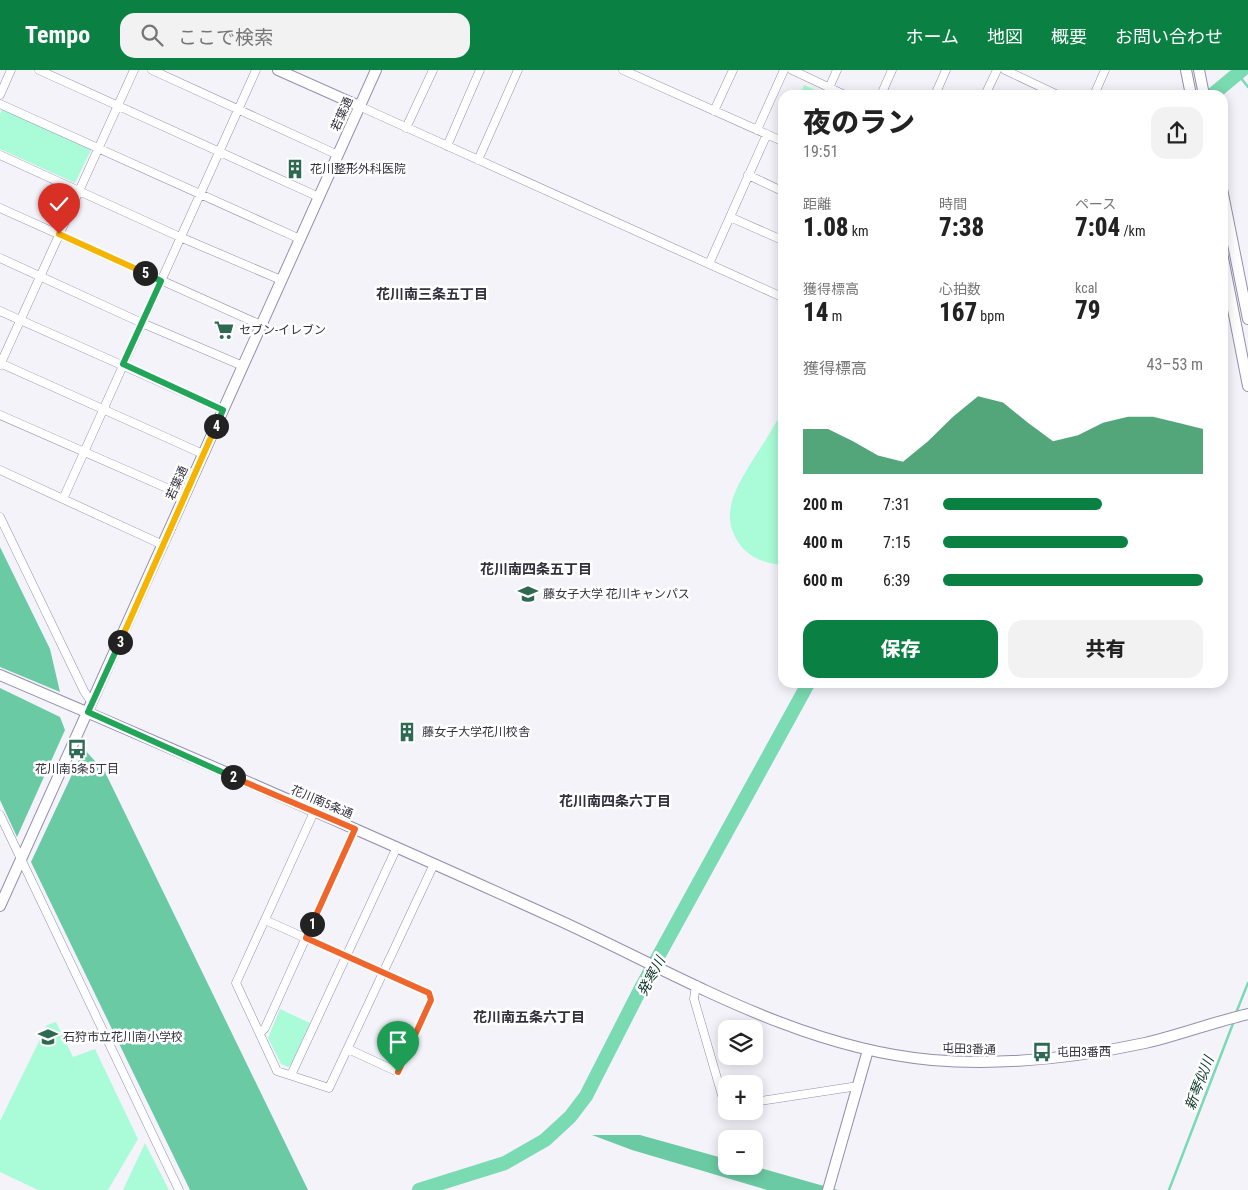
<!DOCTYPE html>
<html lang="ja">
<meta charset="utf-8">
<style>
body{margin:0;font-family:"Roboto Condensed","Noto Sans JP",sans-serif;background:#f2f2f2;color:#222;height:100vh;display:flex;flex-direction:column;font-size:19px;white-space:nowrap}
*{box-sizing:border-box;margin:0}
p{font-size:16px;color:#767676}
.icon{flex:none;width:28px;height:28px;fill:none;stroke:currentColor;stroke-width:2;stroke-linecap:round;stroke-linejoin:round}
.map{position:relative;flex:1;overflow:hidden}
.details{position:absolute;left:778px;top:20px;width:450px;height:598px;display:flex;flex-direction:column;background:#fff;border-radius:15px;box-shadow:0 2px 12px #0003}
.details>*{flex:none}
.tools{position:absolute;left:718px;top:950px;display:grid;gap:10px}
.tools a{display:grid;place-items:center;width:45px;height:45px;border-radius:10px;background:#fff;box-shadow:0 2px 12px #0003;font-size:25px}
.pin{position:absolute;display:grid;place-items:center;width:42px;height:42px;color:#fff;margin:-51px -21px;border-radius:50% 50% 50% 0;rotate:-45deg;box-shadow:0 0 5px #0007}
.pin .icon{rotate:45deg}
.km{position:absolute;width:25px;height:25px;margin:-12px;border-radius:50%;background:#222;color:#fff;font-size:14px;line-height:25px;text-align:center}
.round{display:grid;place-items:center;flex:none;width:52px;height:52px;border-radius:15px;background:#f2f2f2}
.summary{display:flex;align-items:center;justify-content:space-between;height:85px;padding:0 25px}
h1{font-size:28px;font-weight:800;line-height:38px}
.metrics{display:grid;grid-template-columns:repeat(3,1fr);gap:8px;height:85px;padding:5px 25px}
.metrics div{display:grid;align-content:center}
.metrics b{font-size:25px;font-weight:800}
.metrics small{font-size:14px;font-weight:400}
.metrics p{font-size:14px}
.chart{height:140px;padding:10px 25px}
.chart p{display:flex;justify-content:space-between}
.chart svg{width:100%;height:90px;margin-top:5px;fill:#0b8043;opacity:.7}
.button{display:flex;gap:10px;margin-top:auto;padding:10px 25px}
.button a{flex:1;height:58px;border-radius:15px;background:#0b8043;color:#fff;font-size:20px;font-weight:800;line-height:58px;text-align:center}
.button a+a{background:#f2f2f2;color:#222}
ul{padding:0 25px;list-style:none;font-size:16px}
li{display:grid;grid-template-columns:80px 60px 1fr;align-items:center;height:38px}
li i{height:12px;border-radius:6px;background:#0b8043}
header{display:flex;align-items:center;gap:30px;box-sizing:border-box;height:70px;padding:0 25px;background:#0b8043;color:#fff}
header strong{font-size:24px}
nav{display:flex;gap:28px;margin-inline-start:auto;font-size:18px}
.search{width:350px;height:45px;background:#f2f2f2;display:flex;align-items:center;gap:12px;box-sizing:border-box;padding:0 18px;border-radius:15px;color:#767676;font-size:19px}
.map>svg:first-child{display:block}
.green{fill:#aafbd7}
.forest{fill:#6acaa3}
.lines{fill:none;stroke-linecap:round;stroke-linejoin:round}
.stream{stroke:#7adab2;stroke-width:2.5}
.river{stroke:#7adab2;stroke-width:14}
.street-casing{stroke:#948faf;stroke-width:9}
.secondary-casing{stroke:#948faf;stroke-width:12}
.street{stroke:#fff;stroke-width:8}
.secondary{stroke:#fff;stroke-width:10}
.split-1-casing{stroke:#fff;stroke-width:10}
.split-2-casing{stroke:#fff;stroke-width:10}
.split-3-casing{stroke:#fff;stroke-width:10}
.split-4-casing{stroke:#fff;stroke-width:10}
.split-5-casing{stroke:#fff;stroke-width:10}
.split-6-casing{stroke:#fff;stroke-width:10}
.split-1{stroke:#f0652b;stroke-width:6}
.split-2{stroke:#f0652b;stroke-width:6}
.split-3{stroke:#22a559;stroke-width:6}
.split-4{stroke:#f5b400;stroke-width:6}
.split-5{stroke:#22a559;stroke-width:6}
.split-6{stroke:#f5b400;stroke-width:6}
.labels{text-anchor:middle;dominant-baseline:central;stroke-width:5;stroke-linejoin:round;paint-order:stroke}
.street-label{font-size:12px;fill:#32303d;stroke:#fff}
.poi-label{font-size:12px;fill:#32303d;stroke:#fff;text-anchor:start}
.neighbourhood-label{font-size:14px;font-weight:bold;fill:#32303d;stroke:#fff}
.water-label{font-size:14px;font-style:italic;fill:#0c3727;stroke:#fff}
</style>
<header>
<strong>Tempo</strong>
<div class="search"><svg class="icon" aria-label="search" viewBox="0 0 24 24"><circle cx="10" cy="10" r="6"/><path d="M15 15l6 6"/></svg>ここで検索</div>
<nav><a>ホーム</a><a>地図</a><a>概要</a><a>お問い合わせ</a></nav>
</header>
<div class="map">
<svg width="1248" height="1120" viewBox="0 0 1248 1120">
<rect width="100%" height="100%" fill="#f4f3fa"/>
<!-- green -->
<path class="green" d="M804 15 827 25H800Z
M2 39 91 80 75 113 0 79V44Z
M782 342V495C766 493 751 489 741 476 717 445 737 416 754 388 764 373 773 358 782 342Z
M280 939 310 953 291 995 288 997 281 994 268 968Z
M56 952 73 987 95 979 138 1069 108 1120H38L0 1102V1051L47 955Z
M145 1073 169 1120H123Z"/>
<!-- forest -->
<path class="forest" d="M0 477 50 579 60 622 0 597Z
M0 618 60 647 65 660 17 767 0 730Z
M84 679 105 702 308 1120H190L31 792Z
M592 1065H640L726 1089V1096H753L838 1120H767L632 1080Z"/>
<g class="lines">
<!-- stream -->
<path class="stream" d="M1237 3 1248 17
M1236 943 1248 913
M1169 1120 1234 951"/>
<!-- river -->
<path class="river" d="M1212 25 1242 0
M419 1120 505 1093 545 1070 570 1047 586 1026 642 916 809 612"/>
<defs>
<path id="street" d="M39 0 319 127
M152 0 338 85
M623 0 782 71
M792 0 845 25
M1005 0 1058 25
M829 18 837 0
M0 25 11 0
M881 25 892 0
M935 25 946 0
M985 25 997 0
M1094 25 1105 0
M0 34 300 169
M359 36 782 227
M714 41 733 0
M406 58 433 0
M757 60 784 0
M447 76 480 0
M0 85 180 167 281 210
M478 90 518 0
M748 105 782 121
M0 138 261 255
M730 147 782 170
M0 188 142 253 243 296
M709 194 767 64
M0 241 223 340
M0 293 203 384
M0 295 134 0
M0 345 185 426
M0 400 163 475
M63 429 256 0
M0 447 84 621 92 633
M314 742 236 913 277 1001 329 1018 434 794
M0 745 179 1120
M265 850 429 923 431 930 398 1002 348 979
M696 915 694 929 726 1039
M260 963 265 958 355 759
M291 1005 397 777
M754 1032 858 1016"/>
<path id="secondary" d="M278 0 359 36
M1186 0 1191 25
M1199 0 1204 25
M1222 119 1248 249
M1222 183 1248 316
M0 605C185 684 369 764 552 847 674 902 796 978 932 990 1004 996 1075 988 1145 973 1180 965 1213 952 1248 944
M0 836 376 0
M828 1120 868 980"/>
</defs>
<!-- street casing -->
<use href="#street" class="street-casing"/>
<!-- secondary casing -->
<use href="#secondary" class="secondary-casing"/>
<!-- street -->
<use href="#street" class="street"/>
<!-- secondary -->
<use href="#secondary" class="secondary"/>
</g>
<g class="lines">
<defs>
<path id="split-1" d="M312 854 306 868 429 923 431 930 398 1002"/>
<path id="split-2" d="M233 707 355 759 312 854"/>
<path id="split-3" d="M120 572 88 642 233 707"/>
<path id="split-4" d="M120 572 216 356"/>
<path id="split-5" d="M145 203 161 211 123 294 223 340 216 356"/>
<path id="split-6" d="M59 164 145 203"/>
</defs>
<!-- split-1 casing -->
<use href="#split-1" class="split-1-casing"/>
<!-- split-2 casing -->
<use href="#split-2" class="split-2-casing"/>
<!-- split-3 casing -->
<use href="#split-3" class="split-3-casing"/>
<!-- split-4 casing -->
<use href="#split-4" class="split-4-casing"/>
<!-- split-5 casing -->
<use href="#split-5" class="split-5-casing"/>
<!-- split-6 casing -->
<use href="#split-6" class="split-6-casing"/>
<!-- split-1 -->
<use href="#split-1" class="split-1"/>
<!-- split-2 -->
<use href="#split-2" class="split-2"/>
<!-- split-3 -->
<use href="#split-3" class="split-3"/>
<!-- split-4 -->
<use href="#split-4" class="split-4"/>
<!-- split-5 -->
<use href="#split-5" class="split-5"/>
<!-- split-6 -->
<use href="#split-6" class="split-6"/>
</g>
<!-- icons -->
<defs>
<symbol id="building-bare" viewBox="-9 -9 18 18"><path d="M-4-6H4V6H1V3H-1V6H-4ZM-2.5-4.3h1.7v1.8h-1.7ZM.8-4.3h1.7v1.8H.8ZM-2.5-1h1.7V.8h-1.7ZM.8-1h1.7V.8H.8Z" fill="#2f6952" stroke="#fff" stroke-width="2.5" paint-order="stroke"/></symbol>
<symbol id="supermarket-bare" viewBox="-9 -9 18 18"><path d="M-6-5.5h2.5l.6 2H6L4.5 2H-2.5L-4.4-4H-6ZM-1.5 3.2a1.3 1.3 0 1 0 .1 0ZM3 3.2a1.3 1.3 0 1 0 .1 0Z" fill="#2f6952" stroke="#fff" stroke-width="2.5" paint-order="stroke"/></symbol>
<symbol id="university-bare" viewBox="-9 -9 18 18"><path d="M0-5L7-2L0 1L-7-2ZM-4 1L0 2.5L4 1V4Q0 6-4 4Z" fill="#2f6952" stroke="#fff" stroke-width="2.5" paint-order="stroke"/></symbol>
<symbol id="bus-bare" viewBox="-9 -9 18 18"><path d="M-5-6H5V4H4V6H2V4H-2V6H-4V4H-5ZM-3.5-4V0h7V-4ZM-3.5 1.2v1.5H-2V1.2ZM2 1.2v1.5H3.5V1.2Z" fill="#2f6952" stroke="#fff" stroke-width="2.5" paint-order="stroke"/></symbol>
<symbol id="school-bare" viewBox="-9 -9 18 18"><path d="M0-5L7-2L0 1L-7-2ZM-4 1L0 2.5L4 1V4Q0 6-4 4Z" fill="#2f6952" stroke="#fff" stroke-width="2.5" paint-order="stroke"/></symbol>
</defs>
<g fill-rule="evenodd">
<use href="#building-bare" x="281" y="85" width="28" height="28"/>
<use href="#supermarket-bare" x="210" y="246" width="28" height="28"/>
<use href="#university-bare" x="514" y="510" width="28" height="28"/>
<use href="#building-bare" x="393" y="648" width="28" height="28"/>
<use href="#bus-bare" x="63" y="665" width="28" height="28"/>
<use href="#school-bare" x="34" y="953" width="28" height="28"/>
<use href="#bus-bare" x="1028" y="968" width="28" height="28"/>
</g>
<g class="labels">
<!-- street labels -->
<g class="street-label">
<text transform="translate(342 44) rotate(-66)">若葉通</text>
<text transform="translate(177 413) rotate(-66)">若葉通</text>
<text transform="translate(322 732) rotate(23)">花川南5条通</text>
<text transform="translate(969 979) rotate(2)">屯田3番通</text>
</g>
<!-- poi labels -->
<g class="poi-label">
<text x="310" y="99">花川整形外科医院</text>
<text x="239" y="260">セブン-イレブン</text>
<text x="543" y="524">藤女子大学 花川キャンパス</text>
<text x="422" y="662">藤女子大学花川校舎</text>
<text x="77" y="699" text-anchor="middle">花川南5条5丁目</text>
<text x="63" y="967">石狩市立花川南小学校</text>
<text x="1057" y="982">屯田3番西</text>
</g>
<!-- neighbourhood labels -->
<g class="neighbourhood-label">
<text x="432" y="224">花川南三条五丁目</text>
<text x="536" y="499">花川南四条五丁目</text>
<text x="615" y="731">花川南四条六丁目</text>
<text x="529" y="947">花川南五条六丁目</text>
</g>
<!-- water labels -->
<g class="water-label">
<text transform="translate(651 906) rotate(-62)">発寒川</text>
<text transform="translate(1199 1013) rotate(-69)">新琴似川</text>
</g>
</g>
</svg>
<div class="tools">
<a><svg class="icon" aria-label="layers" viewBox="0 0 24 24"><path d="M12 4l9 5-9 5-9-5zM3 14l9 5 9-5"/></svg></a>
<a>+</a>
<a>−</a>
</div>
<div class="pin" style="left:398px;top:1002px;background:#1e9e55"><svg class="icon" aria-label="arrive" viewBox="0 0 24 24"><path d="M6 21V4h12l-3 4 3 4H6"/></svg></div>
<div class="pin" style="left:59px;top:164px;background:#d93025"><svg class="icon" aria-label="check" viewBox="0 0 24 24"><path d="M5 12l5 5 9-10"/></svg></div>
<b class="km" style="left:312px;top:854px">1</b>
<b class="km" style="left:233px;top:707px">2</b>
<b class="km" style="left:120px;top:572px">3</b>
<b class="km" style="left:216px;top:356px">4</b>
<b class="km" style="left:145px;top:203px">5</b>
<section class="details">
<div class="summary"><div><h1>夜のラン</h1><p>19:51</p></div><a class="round"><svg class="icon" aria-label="share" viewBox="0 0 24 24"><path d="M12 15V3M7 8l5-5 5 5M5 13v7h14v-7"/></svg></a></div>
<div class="metrics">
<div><p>距離</p><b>1.08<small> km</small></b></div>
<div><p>時間</p><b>7:38</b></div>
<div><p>ペース</p><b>7:04<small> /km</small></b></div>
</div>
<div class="metrics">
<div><p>獲得標高</p><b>14<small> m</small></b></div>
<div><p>心拍数</p><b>167<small> bpm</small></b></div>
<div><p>kcal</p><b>79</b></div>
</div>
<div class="chart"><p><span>獲得標高</span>43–53 m</p>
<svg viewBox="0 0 160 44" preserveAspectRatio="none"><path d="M0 44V22L10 22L20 28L30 35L40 38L50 28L60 16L70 6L80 9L90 19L100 28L110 25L120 19L130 16L140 16L150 19L160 22V44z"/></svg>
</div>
<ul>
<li><b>200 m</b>7:31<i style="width:61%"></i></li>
<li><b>400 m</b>7:15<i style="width:71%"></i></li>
<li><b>600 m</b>6:39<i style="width:100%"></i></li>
</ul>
<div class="button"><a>保存</a><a>共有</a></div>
</section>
</div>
